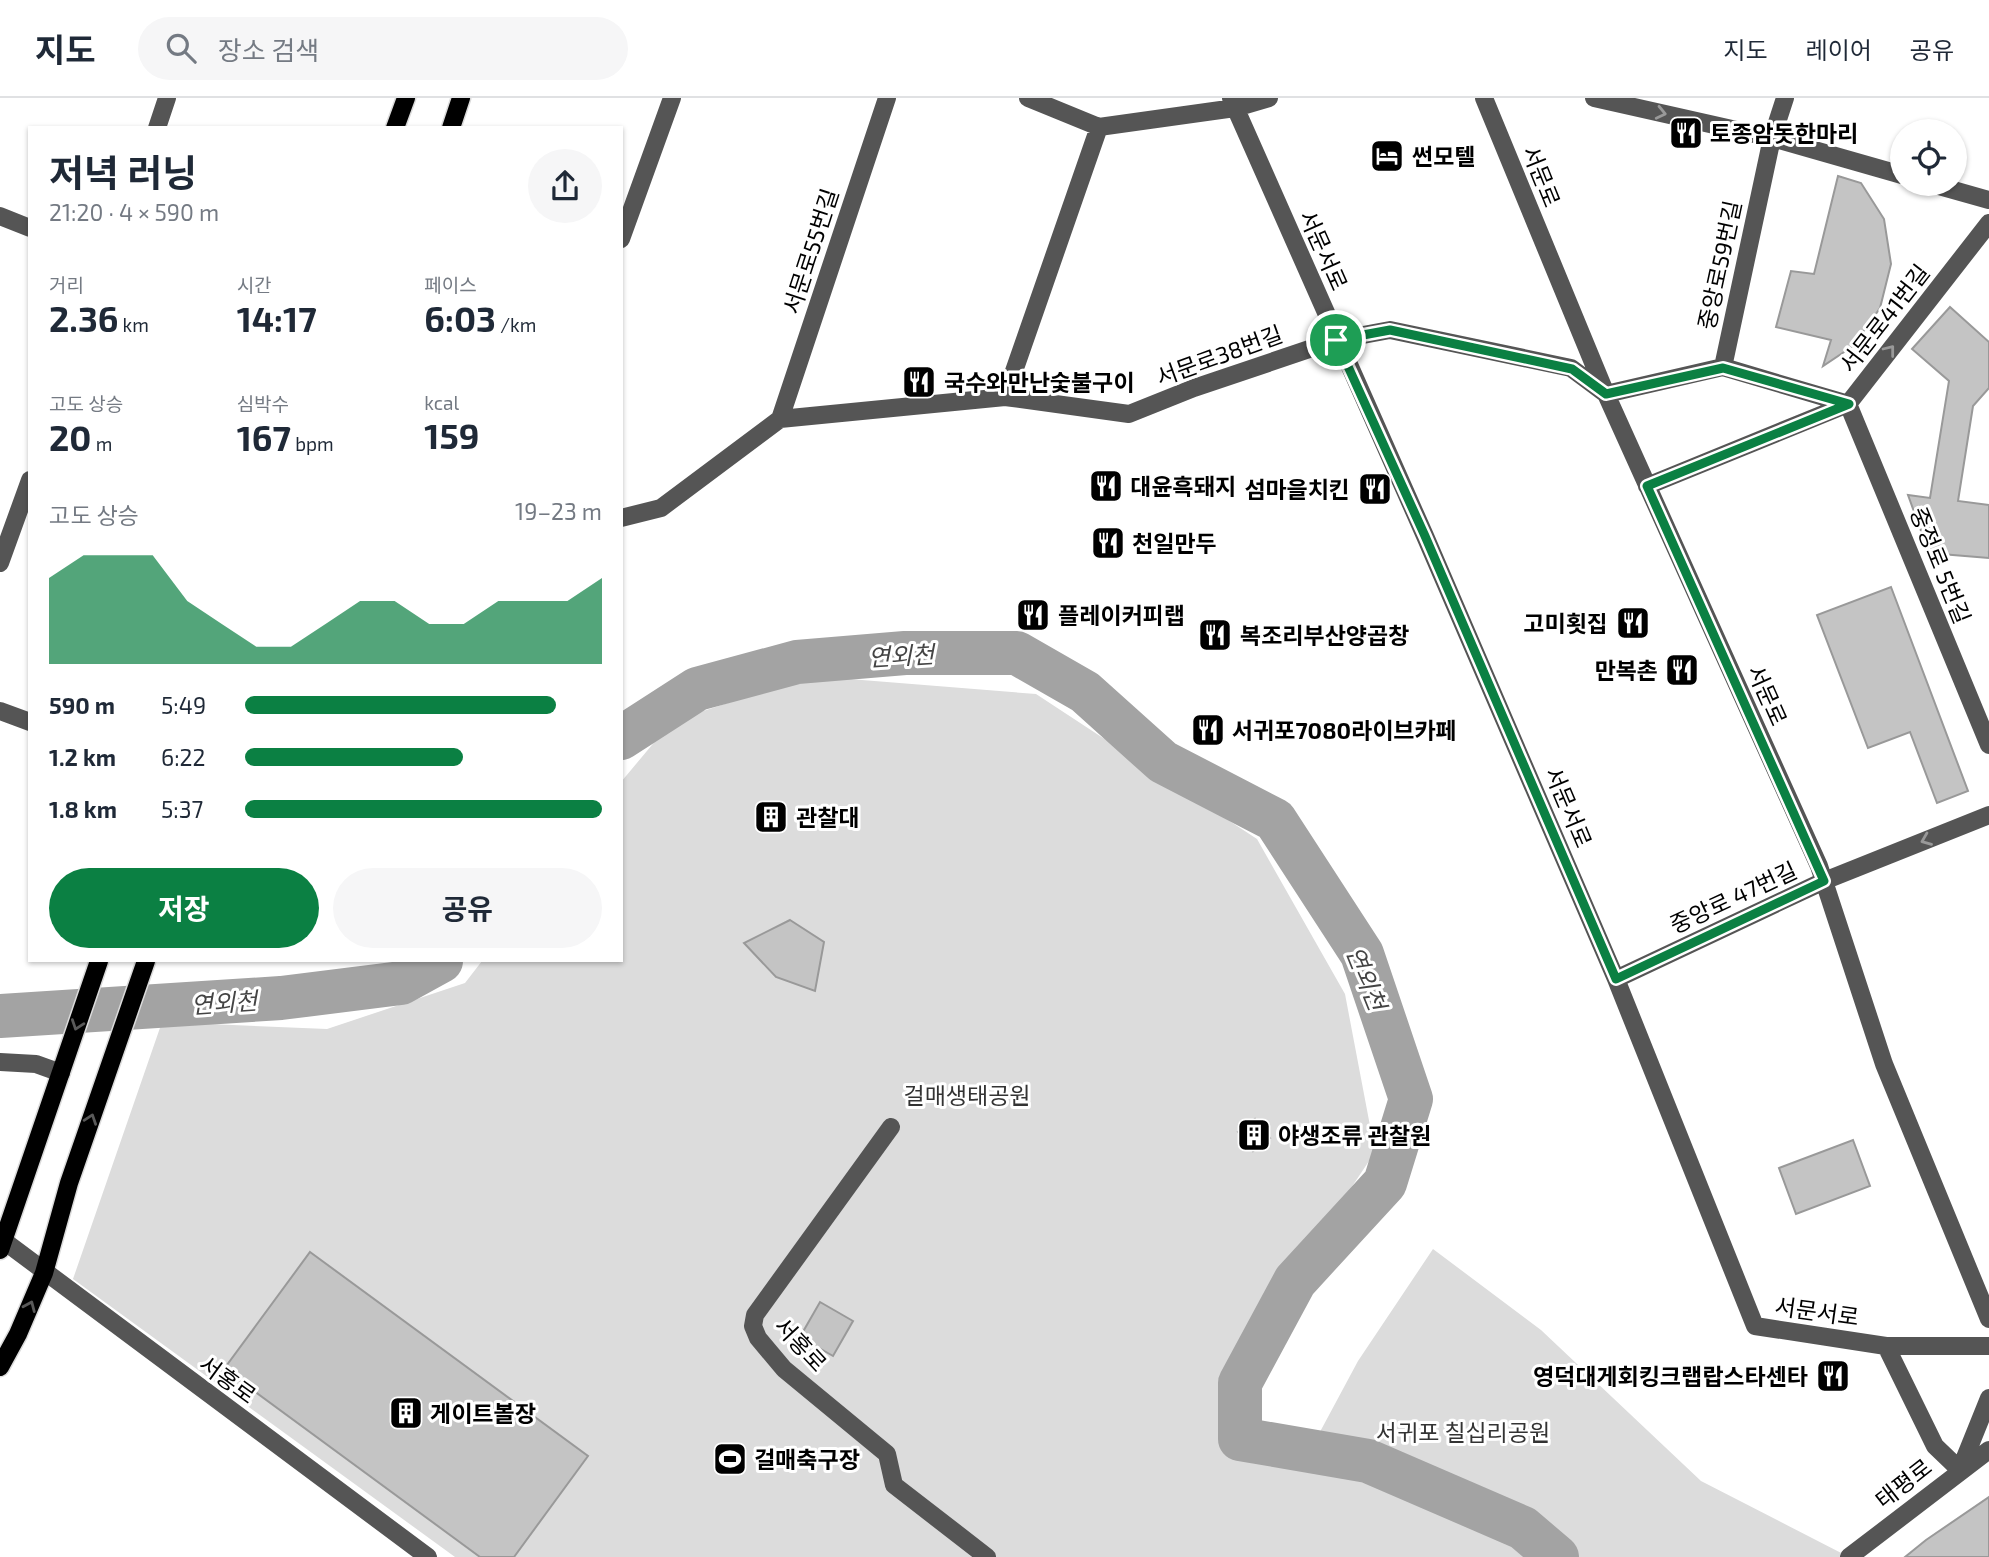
<!DOCTYPE html>
<html lang="ko">
<meta charset="utf-8">
<style>
body{margin:0;font-family:"Exo 2","Noto Sans KR",sans-serif;background:#f6f6f7;color:#1f2937;height:100vh;display:flex;flex-direction:column;font-size:26px;white-space:nowrap}
*{box-sizing:border-box;margin:0}
p{font-size:23px;color:#747a83}
.icon{flex:none;width:38px;height:38px;fill:none;stroke:currentColor;stroke-width:2;stroke-linecap:round;stroke-linejoin:round}
.map{position:relative;flex:1;overflow:hidden}
.details{position:absolute;left:28px;top:28px;width:595px;height:836px;display:flex;flex-direction:column;background:#fff;border-radius:0px;box-shadow:0 2px 5px #0004}
.details>*{flex:none}
.controls{position:absolute;left:1890px;top:21px;display:grid;gap:14px}
.controls a{display:grid;place-items:center;width:77px;height:77px;border-radius:50%;background:#fff;box-shadow:0 2px 5px #0004;font-size:35px}
.pin{position:absolute;display:grid;place-items:center;width:60px;height:60px;color:#fff;margin:-30px;border:4px solid #fff;border-radius:50%;box-shadow:0 2px 7px #0007}
.round{display:grid;place-items:center;flex:none;width:74px;height:74px;border-radius:37px;background:#f6f6f7}
.headline{display:flex;align-items:center;justify-content:space-between;height:119px;padding:0 21px}
h1{font-size:38px;font-weight:700;line-height:52px}
.metrics{display:grid;grid-template-columns:repeat(3,1fr);gap:10px;height:119px;padding:7px 21px}
.metrics div{display:grid;align-content:center}
.metrics b{font-size:35px;font-weight:700}
.metrics small{font-size:19px;font-weight:400}
.metrics p{font-size:19px}
.chart{height:196px;padding:14px 21px}
.chart p{display:flex;justify-content:space-between}
.chart svg{width:100%;height:126px;margin-top:7px;fill:#0b8043;opacity:.7}
.button{display:flex;gap:14px;margin-top:auto;padding:14px 21px}
.button a{flex:1;height:80px;border-radius:42px;background:#0b8043;color:#fff;font-size:28px;font-weight:700;line-height:80px;text-align:center}
.button a+a{background:#f6f6f7;color:#1f2937}
ul{padding:0 21px;list-style:none;font-size:23px}
li{display:grid;grid-template-columns:112px 84px 1fr;align-items:center;height:52px}
li i{height:18px;border-radius:9px;background:#0b8043}
header{display:flex;align-items:center;gap:42px;box-sizing:border-box;height:98px;padding:0 35px;background:#fff;border-bottom:2px solid #e0e1e3}
header strong{font-size:33px}
nav{display:flex;gap:38px;margin-inline-start:auto;font-size:24px}
.search{width:490px;height:63px;background:#f6f6f7;display:flex;align-items:center;gap:18px;box-sizing:border-box;padding:0 24px;border-radius:38px;color:#747a83;font-size:26px}
.map>svg:first-child{display:block}
.green{fill:#dcdcdc}
.lines{fill:none;stroke-linecap:round;stroke-linejoin:round}
.river{stroke:#a3a3a3;stroke-width:44}
.building{fill:#c4c4c4;stroke:#999;stroke-width:2}
.major-casing{stroke:#dbdbdb;stroke-width:21}
.minor{stroke:#555;stroke-width:18}
.major{stroke:#000;stroke-width:18}
.oneway{stroke:#999}
.oneway2{stroke:#595959}
.route-casing{stroke:#fff;stroke-width:14}
.route{stroke:#0b8043;stroke-width:9}
.labels{text-anchor:middle;dominant-baseline:central;stroke-width:6;stroke-linejoin:round;paint-order:stroke}
.poi-label{font-size:23px;font-weight:bold;fill:#000;stroke:#fff;text-anchor:start}
.street-label{font-size:23px;fill:#000;stroke:#fff}
.park-label{font-size:23px;fill:#333;stroke:#fff}
.water-label{font-size:24px;font-style:italic;fill:#444;stroke:#fff}
</style>
<header>
<strong>지도</strong>
<div class="search"><svg class="icon" aria-label="search" viewBox="0 0 24 24"><circle cx="10" cy="10" r="6"/><path d="M15 15l6 6"/></svg>장소 검색</div>
<nav><a>지도</a><a>레이어</a><a>공유</a></nav>
</header>
<div class="map">
<svg width="1989" height="1459" viewBox="0 0 1989 1459">
<rect width="100%" height="100%" fill="#fff"/>
<!-- green -->
<path class="green" d="M812 578 1036 596 1257 741 1345 896 1375 1054 1257 1231 1226 1346 1299 1373 1358 1263 1433 1151 1541 1232 1701 1383 1849 1459H455L73 1181 162 924 327 931 465 885 482 863H621V684L672 623Z"/>
<g class="lines">
<!-- river -->
<path class="river" d="M621 640 697 591 797 564 905 555H1017L1085 594 1163 664 1275 722 1362 856 1411 1001 1385 1085 1295 1183 1240 1285V1341L1368 1363 1523 1430 1557 1459
M0 918 281 900 401 885 441 863"/>
</g>
<!-- building -->
<path class="building" d="M1838 78 1861 85 1884 121 1891 166 1880 210 1853 248 1823 268 1831 242 1776 229 1791 173 1814 176Z
M1950 209 1989 244V290L1973 308 1958 403 1989 407V460L1929 455 1908 397 1930 400 1949 283 1912 251Z
M1891 489 1968 693 1937 705 1910 634 1868 650 1817 517Z
M762 707 784 712 779 732 757 726Z
M790 822 824 844 815 893 776 879 744 845Z
M1255 1021 1270 1040 1253 1053 1238 1034Z
M1853 1042 1870 1088 1796 1116 1779 1070Z
M310 1154 588 1358 514 1459H480L224 1271Z
M820 1204 853 1223 833 1258 800 1239Z
M1989 1399V1459H1905L1926 1442Z"/>
<g class="lines">
<defs>
<path id="major" d="M395 30 406 0
M451 30 461 0
M0 1152 99 863
M0 1269 18 1236 44 1175 69 1085 146 863"/>
</defs>
<!-- major casing -->
<use href="#major" class="major-casing"/>
<!-- minor -->
<path class="minor" d="M1028 0 1099 29 1235 10 1269 0
M1231 0 1425 438 1616 881 1755 1228 1886 1248H1989
M1484 0 1606 296 1819 768 1884 966 1989 1221
M1594 0 1772 40 1902 77
M157 30 167 0
M1932 86 1989 102
M0 118 30 130
M621 141 672 0
M1723 269 1772 40 1785 0
M1005 299 1099 29
M1848 306 1989 647
M780 321 887 0
M1647 388 1848 306 1989 125
M621 420 661 410 780 321 1005 299 1129 316 1194 290 1336 242 1390 232 1571 270 1606 296 1723 269 1848 306
M0 465 30 382
M0 613 30 624
M1616 881 1824 783 1989 717
M0 964 36 966 61 975
M891 1029 755 1217 753 1228 758 1240 784 1271 887 1356 894 1387 987 1459
M0 1140 428 1459
M1886 1248 1935 1348 1960 1372 1989 1300
M1849 1459 1989 1352"/>
<!-- major -->
<use href="#major" class="major"/>
</g>
<!-- one-way arrows -->
<defs><path id="oneway-chevron" d="M-2-3.5L2.5 0L-2 3.5" fill="none" stroke-width="1.6" stroke-linecap="round" stroke-linejoin="round" transform="scale(1.75)"/></defs>
<g class="oneway">
<use href="#oneway-chevron" transform="translate(1661 15) rotate(13)"/>
<use href="#oneway-chevron" transform="translate(1890 252) rotate(-52)"/>
<use href="#oneway-chevron" transform="translate(1926 742) rotate(158)"/>
</g>
<g class="oneway2">
<use href="#oneway-chevron" transform="translate(77 927) rotate(109)"/>
<use href="#oneway-chevron" transform="translate(91 1021) rotate(-71)"/>
<use href="#oneway-chevron" transform="translate(30 1208) rotate(-67)"/>
</g>
<g class="lines">
<defs>
<path id="route" d="M1390 232 1572 271 1606 296 1723 270 1849 306 1647 388 1824 783 1616 881 1425 438 1336 242Z"/>
</defs>
<!-- route casing -->
<use href="#route" class="route-casing"/>
<!-- route -->
<use href="#route" class="route"/>
</g>
<!-- icons -->
<defs>
<symbol id="restaurant-square" viewBox="-11 -11 22 22"><rect x="-9" y="-9" width="18" height="18" rx="4" fill="#000" stroke="#fff"/><path d="M-5-6h1v4h1v-4h1v4h1v-4h1v5L-1.5 .5V6h-2V.5L-5-1ZM5-6V6H3V1.5H1.5Q1.5-4 5-6Z" fill="#fff"/></symbol>
<symbol id="hotel-square" viewBox="-11 -11 22 22"><rect x="-9" y="-9" width="18" height="18" rx="4" fill="#000" stroke="#fff"/><path d="M-6-4.5h1.5V1H6V5H4.5V3h-9V5H-6ZM-4 0a1.8 1.8 0 1 1 3.6 0ZM.5 0V-2.5h3Q6-2.5 6 0Z" fill="#fff"/></symbol>
<symbol id="building-square" viewBox="-11 -11 22 22"><rect x="-9" y="-9" width="18" height="18" rx="4" fill="#000" stroke="#fff"/><path d="M-4-6H4V6H1V3H-1V6H-4ZM-2.5-4.3h1.7v1.8h-1.7ZM.8-4.3h1.7v1.8H.8ZM-2.5-1h1.7V.8h-1.7ZM.8-1h1.7V.8H.8Z" fill="#fff"/></symbol>
<symbol id="stadium-square" viewBox="-11 -11 22 22"><rect x="-9" y="-9" width="18" height="18" rx="4" fill="#000" stroke="#fff"/><path d="M0-5a6.5 5 0 1 0 0 10a6.5 5 0 1 0 0-10ZM-3.5-1.8h7v3.6h-7Z" fill="#fff"/></symbol>
</defs>
<g fill-rule="evenodd">
<use href="#restaurant-square" x="1667" y="16" width="38" height="38"/>
<use href="#hotel-square" x="1368" y="39" width="38" height="38"/>
<use href="#restaurant-square" x="900" y="265" width="38" height="38"/>
<use href="#restaurant-square" x="1087" y="369" width="38" height="38"/>
<use href="#restaurant-square" x="1356" y="372" width="38" height="38"/>
<use href="#restaurant-square" x="1089" y="426" width="38" height="38"/>
<use href="#restaurant-square" x="1014" y="498" width="38" height="38"/>
<use href="#restaurant-square" x="1614" y="506" width="38" height="38"/>
<use href="#restaurant-square" x="1196" y="518" width="38" height="38"/>
<use href="#restaurant-square" x="1663" y="553" width="38" height="38"/>
<use href="#restaurant-square" x="1189" y="613" width="38" height="38"/>
<use href="#building-square" x="752" y="700" width="38" height="38"/>
<use href="#building-square" x="1235" y="1018" width="38" height="38"/>
<use href="#restaurant-square" x="1814" y="1259" width="38" height="38"/>
<use href="#building-square" x="387" y="1296" width="38" height="38"/>
<use href="#stadium-square" x="711" y="1342" width="38" height="38"/>
</g>
<g class="labels">
<!-- poi labels -->
<g class="poi-label">
<text x="1710" y="35">토종암돗한마리</text>
<text x="1412" y="58">썬모텔</text>
<text x="944" y="284">국수와만난숯불구이</text>
<text x="1130" y="388">대윤흑돼지</text>
<text x="1350" y="391" text-anchor="end">섬마을치킨</text>
<text x="1132" y="445">천일만두</text>
<text x="1058" y="517">플레이커피랩</text>
<text x="1608" y="525" text-anchor="end">고미횟집</text>
<text x="1240" y="537">복조리부산양곱창</text>
<text x="1658" y="572" text-anchor="end">만복촌</text>
<text x="1232" y="632">서귀포7080라이브카페</text>
<text x="796" y="719">관찰대</text>
<text x="1278" y="1037">야생조류 관찰원</text>
<text x="1808" y="1278" text-anchor="end">영덕대게회킹크랩랍스타센타</text>
<text x="430" y="1315">게이트볼장</text>
<text x="754" y="1361">걸매축구장</text>
</g>
<!-- street labels -->
<g class="street-label">
<text transform="translate(1542 78) rotate(68)">서문로</text>
<text transform="translate(1324 152) rotate(66)">서문서로</text>
<text transform="translate(810 153) rotate(-72)">서문로55번길</text>
<text transform="translate(1719 167) rotate(-78)">중앙로59번길</text>
<text transform="translate(1884 220) rotate(-52)">서문로41번길</text>
<text transform="translate(1219 257) rotate(-20)">서문로38번길</text>
<text transform="translate(1941 467) rotate(68)">중정로 5번길</text>
<text transform="translate(1768 597) rotate(66)">서문로</text>
<text transform="translate(1569 709) rotate(67)">서문서로</text>
<text transform="translate(1733 799) rotate(-25)">중앙로 47번길</text>
<text transform="translate(1817 1213) rotate(8)">서문서로</text>
<text transform="translate(801 1246) rotate(47)">서홍로</text>
<text transform="translate(228 1281) rotate(36)">서홍로</text>
<text transform="translate(1903 1385) rotate(-38)">태평로</text>
</g>
<!-- park labels -->
<g class="park-label">
<text x="967" y="997">걸매생태공원</text>
<text x="1463" y="1334">서귀포 칠십리공원</text>
</g>
<!-- water labels -->
<g class="water-label">
<text transform="translate(901 557) rotate(-3)">연외천</text>
<text transform="translate(1367 880) rotate(68)">연외천</text>
<text transform="translate(224 904) rotate(-4)">연외천</text>
</g>
</g>
</svg>
<div class="controls">
<a><svg class="icon" aria-label="locate" viewBox="0 0 24 24"><circle cx="12" cy="12" r="6"/><path d="M12 2v4M12 18v4M2 12h4M18 12h4"/></svg></a>
</div>
<div class="pin" style="left:1336px;top:242px;background:#1e9e55"><svg class="icon" aria-label="arrive" viewBox="0 0 24 24"><path d="M6 21V4h12l-3 4 3 4H6"/></svg></div>
<section class="details">
<div class="headline"><div><h1>저녁 러닝</h1><p>21:20 · 4 × 590 m</p></div><a class="round"><svg class="icon" aria-label="share" viewBox="0 0 24 24"><path d="M12 15V3M7 8l5-5 5 5M5 13v7h14v-7"/></svg></a></div>
<div class="metrics">
<div><p>거리</p><b>2.36<small> km</small></b></div>
<div><p>시간</p><b>14:17</b></div>
<div><p>페이스</p><b>6:03<small> /km</small></b></div>
</div>
<div class="metrics">
<div><p>고도 상승</p><b>20<small> m</small></b></div>
<div><p>심박수</p><b>167<small> bpm</small></b></div>
<div><p>kcal</p><b>159</b></div>
</div>
<div class="chart"><p><span>고도 상승</span>19–23 m</p>
<svg viewBox="0 0 160 44" preserveAspectRatio="none"><path d="M0 44V14L10 6L20 6L30 6L40 22L50 30L60 38L70 38L80 30L90 22L100 22L110 30L120 30L130 22L140 22L150 22L160 14V44z"/></svg>
</div>
<ul>
<li><b>590 m</b>5:49<i style="width:87%"></i></li>
<li><b>1.2 km</b>6:22<i style="width:61%"></i></li>
<li><b>1.8 km</b>5:37<i style="width:100%"></i></li>
</ul>
<div class="button"><a>저장</a><a>공유</a></div>
</section>
</div>
